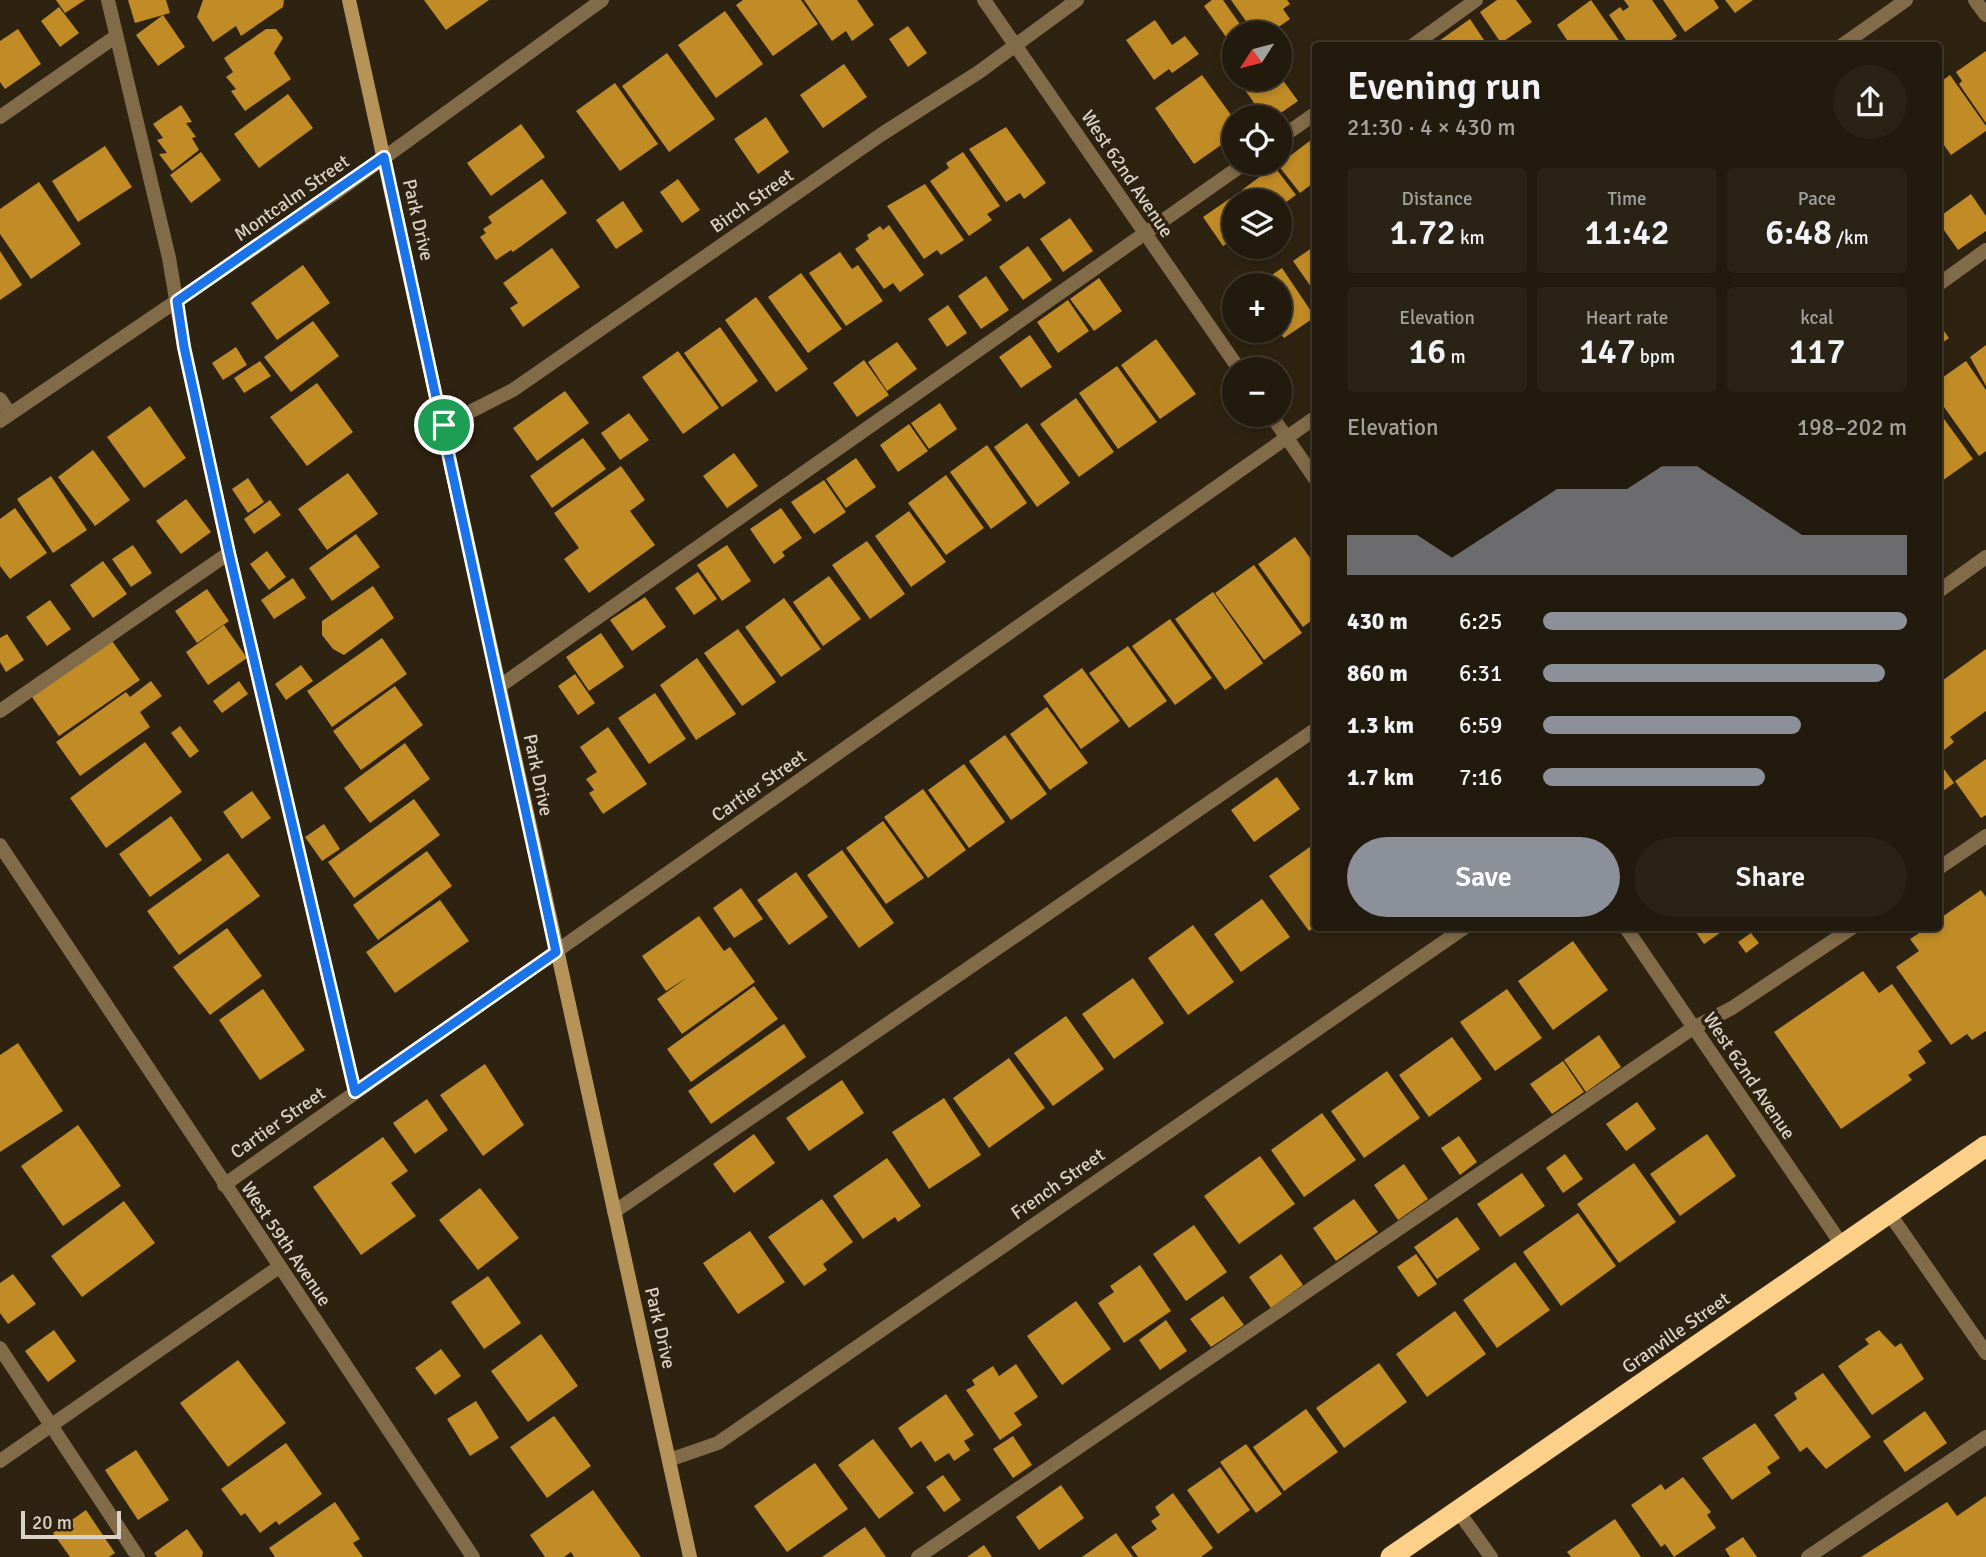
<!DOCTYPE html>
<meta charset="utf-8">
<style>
body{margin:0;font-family:Signika,sans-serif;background:#2a2315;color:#f1f3f6;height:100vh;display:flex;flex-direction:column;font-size:26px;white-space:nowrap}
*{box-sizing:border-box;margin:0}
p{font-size:23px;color:#a2a19d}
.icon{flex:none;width:38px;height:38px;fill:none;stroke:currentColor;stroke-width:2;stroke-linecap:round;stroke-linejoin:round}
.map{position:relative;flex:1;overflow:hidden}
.sheet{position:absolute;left:1312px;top:42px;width:630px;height:889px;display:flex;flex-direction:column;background:#221a0c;border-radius:7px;box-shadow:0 4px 10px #0003,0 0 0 2px #3f382d}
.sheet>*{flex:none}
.needle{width:46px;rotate:234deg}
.controls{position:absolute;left:1222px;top:21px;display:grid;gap:14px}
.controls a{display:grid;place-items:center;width:70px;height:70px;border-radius:50%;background:#221a0c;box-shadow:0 4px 10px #0003,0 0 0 2px #3f382d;font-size:35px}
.scale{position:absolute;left:21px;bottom:18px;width:100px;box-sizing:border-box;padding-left:7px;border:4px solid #dad2c7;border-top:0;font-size:19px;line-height:24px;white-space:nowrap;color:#dad2c7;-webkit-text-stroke:5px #2e2310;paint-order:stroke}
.pin{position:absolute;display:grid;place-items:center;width:60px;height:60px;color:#fff;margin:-30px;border:4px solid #fff;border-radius:50%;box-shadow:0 2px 7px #0007}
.round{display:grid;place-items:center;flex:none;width:74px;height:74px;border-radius:37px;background:#2a2315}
.headline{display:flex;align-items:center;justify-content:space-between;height:119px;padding:0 35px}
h1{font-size:38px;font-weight:600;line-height:52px}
.metrics{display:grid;grid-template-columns:repeat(3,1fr);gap:10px;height:119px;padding:7px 35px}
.metrics div{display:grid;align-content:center;border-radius:7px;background:#2a2315;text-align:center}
.metrics b{font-size:35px;font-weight:600}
.metrics small{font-size:19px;font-weight:400}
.metrics p{font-size:19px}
.chart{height:196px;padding:14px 35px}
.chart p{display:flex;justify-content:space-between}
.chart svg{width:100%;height:126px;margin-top:7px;fill:#8c9099;opacity:.7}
.cta{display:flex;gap:14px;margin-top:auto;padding:14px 35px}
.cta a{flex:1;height:80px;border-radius:42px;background:#8c9099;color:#fff;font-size:28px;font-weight:600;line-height:80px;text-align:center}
.cta a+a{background:#2a2315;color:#f1f3f6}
ul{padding:0 35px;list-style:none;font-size:23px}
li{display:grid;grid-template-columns:112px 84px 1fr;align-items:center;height:52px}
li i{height:18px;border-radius:9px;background:#8c9099}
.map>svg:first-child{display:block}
.building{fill:#c18c25}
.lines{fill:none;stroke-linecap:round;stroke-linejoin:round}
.lane{stroke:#816b48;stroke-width:14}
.street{stroke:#816b48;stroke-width:14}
.secondary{stroke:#b69358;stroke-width:14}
.highway{stroke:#fcd088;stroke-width:21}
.route-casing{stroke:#fff;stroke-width:14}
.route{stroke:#1a73e8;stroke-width:9}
.labels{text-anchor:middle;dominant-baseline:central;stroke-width:7;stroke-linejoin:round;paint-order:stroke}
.street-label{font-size:19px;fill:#dad2c7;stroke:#2e2310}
</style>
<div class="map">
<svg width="1986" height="1557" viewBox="0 0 1986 1557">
<rect width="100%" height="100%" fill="#2e2310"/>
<!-- building -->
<path class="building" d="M56 0H85L65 13Z
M128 0H166L170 13 135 23Z
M203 0H284L283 7 241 36 236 26 213 42 197 17Z
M424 0H489L446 30Z
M743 0H801L818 24 773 56 736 5Z
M804 0H857L874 25 852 41 846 31 832 41Z
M1212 0H1223L1244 30 1234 33 1229 41 1204 6Z
M1231 0H1287L1290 4 1283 9 1290 19 1270 33H1258L1255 29 1253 31Z
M1497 0H1516L1532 22 1501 43 1480 12Z
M1591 0 1623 46H1571L1557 25Z
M1624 0H1652L1677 36 1669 42 1672 46H1630L1609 15 1620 7 1623 11 1629 7Z
M1663 0H1714L1719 8 1685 32Z
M1725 0H1753L1735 13Z
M59 7 79 33 60 47 41 21Z
M725 11 763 64 716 98 678 45Z
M163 15 185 47 158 66 136 35Z
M1470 19 1488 46H1442L1439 41Z
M1155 20 1172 45 1185 36 1199 54 1172 73 1169 69 1154 80 1126 40Z
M908 26 927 53 908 67 889 39Z
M18 29 41 64 5 89 0 82V41Z
M266 29H276L283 38 274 53 291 79 245 111 231 91 236 89 226 77 233 72 224 58Z
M1986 51V123L1959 84 1962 81 1956 72Z
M667 53 715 119 669 152 622 86Z
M844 64 867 97 823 128 800 95Z
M1202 75 1234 119V136L1194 164 1155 108Z
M1279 75 1298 101 1275 117H1264L1245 90 1260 79H1279Z
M1950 75 1986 126V131L1951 155 1939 138V83Z
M615 83 658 144 620 171 576 111Z
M288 94 313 128 259 168 234 134Z
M181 105 192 122 186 123 196 137 192 138 199 150 172 171 159 154 167 153 157 140 163 138 153 124Z
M766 117 789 152 758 174 734 139Z
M521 124 545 157 491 196 467 163Z
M1006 127 1046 183 1024 199 1020 193 1006 202 969 149Z
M1311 140 1316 147V181L1300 193 1278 165Z
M105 146 132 187 78 222 52 181Z
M201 152 221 180 191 203 170 175Z
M963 152 1000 206 987 214 992 220 969 236 930 181 949 168 946 163Z
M1274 166 1296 195 1279 207V201H1251L1242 190Z
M542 179 567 213 513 252 511 250 496 260 480 237 486 233 483 229 492 223 488 217Z
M678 179 700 210 682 223 660 192Z
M39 182 81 244 31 279 0 234V209Z
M925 184 964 240 941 255 937 250 924 259 887 206Z
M1971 194 1986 216V231L1958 250 1939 223V217Z
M1235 195 1239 201H1234V239L1223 246 1203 217Z
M623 201 643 231 616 249 596 220Z
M1070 218 1093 251 1063 272 1040 239Z
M889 225 924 275 900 292 893 283 884 289 855 249 869 239 867 235 880 226 883 230Z
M1316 245V294L1293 261Z
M1028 246 1052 280 1023 300 999 267Z
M552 248 580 287 523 327 510 308 518 303 503 283Z
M0 251 22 285 0 300Z
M840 252 852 269 858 265 883 301 846 326 809 273Z
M303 265 330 303 277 340 251 303Z
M1282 268 1315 317 1284 338 1279 332V285H1257Z
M801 273 842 329 808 353 768 297Z
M986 276 1009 310 981 329 958 296Z
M1099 278 1122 311 1094 331 1070 299Z
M756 297 808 369 776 392 725 320Z
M1068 300 1089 331 1058 353 1037 322Z
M948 305 967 333 947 347 928 319Z
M313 321 339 356 291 392 264 357Z
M1939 324 1949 338 1939 345Z
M720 327 758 381 722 407 684 353Z
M1030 335 1052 367 1021 388 999 357Z
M1156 339 1196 394 1160 419 1121 365Z
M897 342 917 369 887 391 868 362Z
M1986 345V386L1970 357Z
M236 347 247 365 223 380 212 363Z
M678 351 719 408 683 434 642 377Z
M864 360 889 395 857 417 833 383Z
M260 361 271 376 244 393 234 378Z
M1966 361 1986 390V451L1979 456 1939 400V380Z
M1117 366 1157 422 1118 449 1079 393Z
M317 383 353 432 307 466 270 417Z
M565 391 589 423 537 461 513 428Z
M1076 398 1114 452 1079 477 1040 424Z
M940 403 957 429 929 449 911 423Z
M150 406 186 458 144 488 107 437Z
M1939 412 1973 459 1939 483Z
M629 413 649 440 620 460 601 433Z
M1027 423 1070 483 1037 507 994 447Z
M909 424 928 451 898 472 880 445Z
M583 438 606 469 552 508 530 476Z
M987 445 1027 503 991 529 950 472Z
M93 450 130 500 95 526 58 477Z
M734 453 758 486 727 508 703 476Z
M856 458 876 487 846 508 826 479Z
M621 466 645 500 630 511 655 545 589 593 564 559 579 548 554 513Z
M348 473 378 514 327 550 298 509Z
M946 475 984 528 946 555 908 503Z
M51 476 87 530 53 553 17 499Z
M248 478 264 502 248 513 232 489Z
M824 480 846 512 814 534 791 502Z
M186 499 211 532 181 554 156 521Z
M270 500 281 515 254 534 244 519Z
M15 508 47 553 10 579 0 566V519Z
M781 508 802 538 782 552 785 556 774 564 750 529Z
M909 511 946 562 911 587 875 536Z
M356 534 380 567 332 601 309 568Z
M1295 537 1316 566V617L1303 627 1258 564Z
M867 541 905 594 870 619 832 565Z
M133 545 152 573 131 587 112 559Z
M727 545 751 581 722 601 697 565Z
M267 551 286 577 269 590 250 564Z
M103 561 127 594 93 618 70 585Z
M1254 565 1302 633 1264 660 1215 593Z
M698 572 717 599 694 615 675 588Z
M829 576 861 619 823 646 793 602Z
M293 578 306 598 274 619 261 600Z
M373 586 394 618 344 655 333 649 322 635V621Z
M207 589 229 621 197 643 175 611Z
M1213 592 1263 663 1225 690 1175 619Z
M645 597 666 627 632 651 610 620Z
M784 598 821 649 781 677 745 627Z
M50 600 71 629 47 646 26 617Z
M1170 619 1212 678 1175 705 1132 646Z
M224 625 247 658 208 685 186 652Z
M738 629 776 682 742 706 704 653Z
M601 633 624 667 589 691 566 657Z
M7 634 24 660 6 672 0 662V638Z
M382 638 407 674 332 727 307 691Z
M112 641 140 680 59 736 32 697Z
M1128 646 1167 701 1129 728 1089 673Z
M1986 649V711L1950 737 1954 742 1939 754V683Z
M697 658 736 714 696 740 660 685Z
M301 665 313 681 286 700 275 684Z
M1082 668 1120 721 1081 749 1043 696Z
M575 674 595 703 578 715 558 686Z
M151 681 162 696 140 712 150 727 80 776 56 742 126 692 130 697Z
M239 681 248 694 222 713 213 701Z
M395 686 423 725 361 770 333 731Z
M655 693 686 739 649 764 618 718Z
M1047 707 1088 763 1050 790 1010 734Z
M180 726 199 751 190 758 171 733Z
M608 727 647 784 603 814 589 793 594 790 586 779 597 772 580 747Z
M1005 735 1047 794 1011 820 969 761Z
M145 742 182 792 106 848 70 798Z
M405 743 430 779 370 823 344 788Z
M1986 759V815L1981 818 1955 781Z
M1939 762 1954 783 1939 794Z
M964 764 1005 822 969 848 928 790Z
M1277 777 1300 809 1254 842 1231 810Z
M923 789 966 850 928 878 884 817Z
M252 791 271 818 242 839 223 812Z
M414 799 440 835 354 898 328 862Z
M171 816 202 860 150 897 119 854Z
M883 821 924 878 886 904 846 848Z
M324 824 340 849 322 861 305 837Z
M1314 844 1316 926 1309 931 1269 876Z
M842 850 894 923 859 948 807 875Z
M427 851 452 886 378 940 353 905Z
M228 853 260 896 179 955 147 911Z
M796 872 828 917 789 945 757 900Z
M741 888 763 919 734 938 713 908Z
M1981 890 1986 897V1031L1972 1040 1967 1034 1951 1045 1896 967 1919 951 1910 939 1927 928H1939V919Z
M1262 899 1290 937 1241 972 1214 934Z
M440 900 469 941 395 993 366 952Z
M699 916 724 951 730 947 755 982 682 1034 657 999 688 977 666 991 642 956Z
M1193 925 1234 982 1188 1015 1148 958Z
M227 928 262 976 210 1015 173 967Z
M1693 928H1727L1704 944Z
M1751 933 1759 943 1746 953 1738 942Z
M1573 941 1608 990 1553 1030 1518 981Z
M1863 971 1879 993 1892 984 1932 1041 1918 1051 1926 1063 1908 1075 1912 1080 1841 1129 1774 1032Z
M1133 978 1164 1023 1114 1059 1082 1014Z
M754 986 778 1019 691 1082 667 1049Z
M263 989 305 1050 260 1080 219 1020Z
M1507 989 1542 1038 1495 1071 1460 1022Z
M1066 1016 1104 1069 1053 1106 1014 1053Z
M784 1024 806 1057 711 1124 688 1091Z
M1599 1035 1621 1067 1586 1092 1564 1060Z
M1452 1037 1482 1079 1429 1117 1399 1075Z
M18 1043 63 1111 0 1152V1055Z
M1009 1058 1045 1108 989 1148 953 1098Z
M1563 1061 1584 1092 1552 1114 1530 1084Z
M485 1064 524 1125 483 1156 440 1095Z
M1387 1071 1420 1118 1364 1158 1331 1111Z
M842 1080 864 1113 809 1151 786 1118Z
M944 1098 981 1155 929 1189 892 1132Z
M427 1099 448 1130 415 1154 393 1123Z
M1637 1102 1656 1129 1626 1151 1606 1124Z
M1322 1113 1356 1160 1304 1197 1271 1150Z
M78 1125 121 1186 63 1226 21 1166Z
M754 1134 775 1163 734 1193 713 1164Z
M1707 1134 1736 1176 1680 1216 1650 1174Z
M1459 1136 1477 1162 1460 1175 1441 1148Z
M383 1137 408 1171 391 1183 416 1216 361 1255 313 1187Z
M1565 1154 1583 1179 1563 1193 1546 1168Z
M1260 1156 1295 1204 1239 1244 1204 1196Z
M887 1158 921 1206 898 1222 895 1217 863 1239 833 1196Z
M1634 1163 1676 1222 1619 1263 1577 1204Z
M1404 1164 1428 1199 1398 1220 1374 1185Z
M1522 1173 1545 1206 1500 1237 1477 1204Z
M480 1188 519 1238 478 1270 439 1220Z
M822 1199 853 1242 823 1264 827 1270 804 1286 768 1237Z
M1354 1199 1378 1232 1336 1261 1313 1228Z
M124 1201 155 1243 82 1297 51 1256Z
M1578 1213 1616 1266 1561 1306 1523 1252Z
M1457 1217 1480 1249 1437 1279 1414 1247Z
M1194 1225 1227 1272 1186 1301 1153 1254Z
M750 1231 785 1282 738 1314 703 1263Z
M1281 1254 1303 1285 1271 1308 1249 1277Z
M1416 1254 1437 1284 1418 1297 1397 1267Z
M1515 1262 1550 1310 1497 1348 1463 1300Z
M1140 1265 1171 1311 1124 1343 1098 1303 1114 1292 1110 1286Z
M13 1274 36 1304 8 1324 0 1313V1283Z
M488 1276 521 1323 484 1349 451 1302Z
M1223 1296 1244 1325 1211 1347 1190 1319Z
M1076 1301 1111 1349 1062 1385 1027 1336Z
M1455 1311 1486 1354 1427 1397 1396 1354Z
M1166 1320 1187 1351 1160 1370 1139 1340Z
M54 1330 76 1361 48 1382 25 1351Z
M1879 1330 1895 1347 1901 1343 1924 1379 1872 1415 1838 1366 1869 1344 1865 1339Z
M541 1334 578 1386 528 1422 491 1371Z
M441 1349 461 1376 435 1395 415 1368Z
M238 1360 286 1423 228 1467 180 1403Z
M1379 1363 1407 1402 1344 1448 1316 1408Z
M1016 1364 1038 1397 1014 1413 1022 1425 1000 1440 966 1390 975 1385 972 1380 993 1366 999 1376Z
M1823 1373 1871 1437 1826 1469 1807 1447 1800 1452 1774 1415 1797 1399 1794 1393Z
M946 1394 974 1435 964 1441 970 1450 954 1461 949 1453 935 1462 921 1441 911 1448 898 1428Z
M476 1401 499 1438 470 1456 447 1419Z
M1306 1409 1338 1452 1284 1491 1253 1447Z
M1925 1411 1947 1443 1905 1472 1883 1441Z
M554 1416 591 1466 547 1498 510 1447Z
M1755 1423 1780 1458 1767 1467 1771 1473 1732 1500 1702 1458Z
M1013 1436 1032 1465 1013 1478 993 1449Z
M873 1439 914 1493 879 1519 838 1465Z
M286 1443 322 1494 279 1525 276 1521 260 1533 245 1513 241 1516 221 1489Z
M1246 1444 1282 1494 1256 1513 1220 1462Z
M136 1450 169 1500 138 1520 105 1470Z
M815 1463 848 1509 787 1552 754 1506Z
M1220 1467 1250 1510 1218 1534 1187 1490Z
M943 1475 961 1500 944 1512 926 1487Z
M1683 1477 1711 1512 1707 1515 1716 1528 1674 1557 1665 1544 1661 1547 1631 1505 1661 1484 1665 1490Z
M1061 1485 1084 1518 1039 1550 1016 1517Z
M593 1490 641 1557H574L571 1552 564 1557H545L530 1535Z
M1173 1493 1213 1548 1201 1557H1138L1131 1547 1157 1529 1151 1521 1160 1515 1155 1507Z
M1986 1496V1557H1861L1947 1502 1957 1516Z
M335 1502 360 1539 353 1543 363 1557H275L269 1548Z
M86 1510 115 1553 109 1557H70L53 1533Z
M1615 1519 1641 1557H1571L1567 1552Z
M865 1527 886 1557H822Z
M187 1529 203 1552 202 1557H157L154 1553Z
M1116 1533 1133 1557H1082Z
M1743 1537 1757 1557H1730L1725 1549Z
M984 1545 992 1557H967Z"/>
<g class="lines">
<!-- lane -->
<path class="lane" d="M108 0 169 258 184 347 229 553 355 1092
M1975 0 1986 15
M1412 46 1476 0
M0 117 115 37
M1279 139 1316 113
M1939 284 1986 250
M0 399 10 414
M500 686 1245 163
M0 711 229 553
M1939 868 1986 836
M614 1212 1316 729
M0 1348 138 1557
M918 1557 1693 1028 1732 1008 1852 928
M1808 1557 1986 1437"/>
<!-- street -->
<path class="street" d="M984 0 1239 369
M1841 46 1906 0
M1271 415 1316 480
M0 421 334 194 602 0
M444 425 513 390 882 134 979 72 1077 0
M1939 591 1986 557
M0 845 473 1557
M1626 928 1842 1245
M224 1185 1316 417
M1889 1213 1986 1353
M669 1460 718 1443 1464 928
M0 1461 279 1267
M1458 1511 1491 1557"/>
<!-- secondary -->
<path class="secondary" d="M349 0 690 1557"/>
<!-- highway -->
<path class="highway" d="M1391 1557 1986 1146"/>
</g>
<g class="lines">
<defs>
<path id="route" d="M384 157 556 952 355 1092 229 553 184 347 177 301Z"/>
</defs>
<!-- route casing -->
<use href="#route" class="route-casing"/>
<!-- route -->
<use href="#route" class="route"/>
</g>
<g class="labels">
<!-- street labels -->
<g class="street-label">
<text transform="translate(1127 174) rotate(56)">West 62nd Avenue</text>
<text transform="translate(292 198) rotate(-35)">Montcalm Street</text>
<text transform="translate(752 201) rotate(-35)">Birch Street</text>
<text transform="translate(418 220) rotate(77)">Park Drive</text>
<text transform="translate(538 775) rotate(78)">Park Drive</text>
<text transform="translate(759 786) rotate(-35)">Cartier Street</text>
<text transform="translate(1749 1076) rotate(56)">West 62nd Avenue</text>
<text transform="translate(278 1123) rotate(-35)">Cartier Street</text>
<text transform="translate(1058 1184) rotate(-35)">French Street</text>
<text transform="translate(286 1244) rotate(56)">West 59th Avenue</text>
<text transform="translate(660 1328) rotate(77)">Park Drive</text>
<text transform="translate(1676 1333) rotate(-35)">Granville Street</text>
</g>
</g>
</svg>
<div class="controls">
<a><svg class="needle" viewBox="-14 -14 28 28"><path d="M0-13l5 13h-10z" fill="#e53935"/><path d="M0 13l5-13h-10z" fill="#a2a19d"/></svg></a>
<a><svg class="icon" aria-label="locate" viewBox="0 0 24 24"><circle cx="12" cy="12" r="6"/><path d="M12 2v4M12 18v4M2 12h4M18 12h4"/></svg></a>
<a><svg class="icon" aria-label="layers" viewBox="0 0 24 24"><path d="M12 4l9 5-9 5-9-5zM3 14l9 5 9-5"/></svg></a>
<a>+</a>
<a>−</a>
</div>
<div class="scale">20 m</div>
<div class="pin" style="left:444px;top:425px;background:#1e9e55"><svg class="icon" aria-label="arrive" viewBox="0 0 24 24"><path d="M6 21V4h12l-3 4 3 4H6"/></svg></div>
<section class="sheet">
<div class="headline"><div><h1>Evening run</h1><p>21:30 · 4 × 430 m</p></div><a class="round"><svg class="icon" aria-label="share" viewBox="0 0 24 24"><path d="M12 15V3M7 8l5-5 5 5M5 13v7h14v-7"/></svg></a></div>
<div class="metrics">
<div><p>Distance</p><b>1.72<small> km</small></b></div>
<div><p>Time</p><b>11:42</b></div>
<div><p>Pace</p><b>6:48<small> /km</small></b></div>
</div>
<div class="metrics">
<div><p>Elevation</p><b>16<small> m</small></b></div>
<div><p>Heart rate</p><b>147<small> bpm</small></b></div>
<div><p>kcal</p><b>117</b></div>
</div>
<div class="chart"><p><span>Elevation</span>198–202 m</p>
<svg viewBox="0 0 160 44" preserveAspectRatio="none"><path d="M0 44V30L10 30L20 30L30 38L40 30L50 22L60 14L70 14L80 14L90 6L100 6L110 14L120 22L130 30L140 30L150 30L160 30V44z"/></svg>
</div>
<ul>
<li><b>430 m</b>6:25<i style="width:100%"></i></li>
<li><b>860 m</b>6:31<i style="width:94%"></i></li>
<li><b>1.3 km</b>6:59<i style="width:71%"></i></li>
<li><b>1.7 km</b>7:16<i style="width:61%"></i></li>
</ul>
<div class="cta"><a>Save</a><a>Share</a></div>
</section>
</div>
